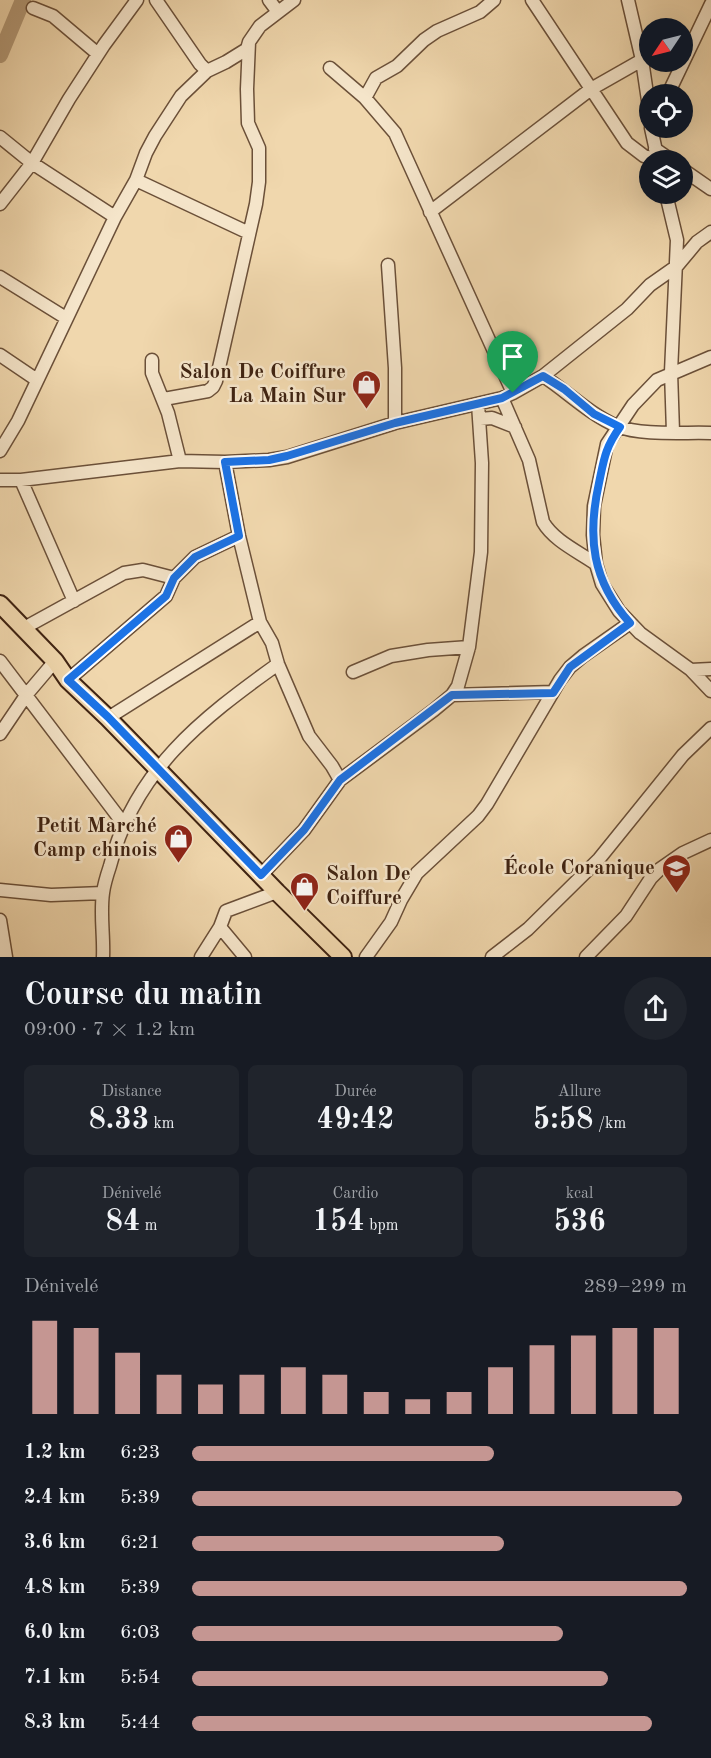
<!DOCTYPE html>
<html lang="fr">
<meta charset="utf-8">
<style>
body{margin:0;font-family:"Old Standard TT",serif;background:#20242c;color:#f1f3f6;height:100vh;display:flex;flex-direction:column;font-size:22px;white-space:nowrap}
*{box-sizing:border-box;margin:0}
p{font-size:20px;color:#9ea1a6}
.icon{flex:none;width:33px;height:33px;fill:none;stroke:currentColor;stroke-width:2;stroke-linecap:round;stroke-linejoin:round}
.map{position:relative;height:957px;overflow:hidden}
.details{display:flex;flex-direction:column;background:#171b24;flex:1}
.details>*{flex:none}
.needle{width:39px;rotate:235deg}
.tools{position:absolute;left:639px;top:18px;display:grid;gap:12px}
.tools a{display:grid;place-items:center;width:54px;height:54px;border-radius:50%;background:#171b24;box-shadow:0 6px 24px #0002;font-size:30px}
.pin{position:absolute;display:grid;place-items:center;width:51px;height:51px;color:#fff;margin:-62px -26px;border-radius:50% 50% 50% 0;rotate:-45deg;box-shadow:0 0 6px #0007}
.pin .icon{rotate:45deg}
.round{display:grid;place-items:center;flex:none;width:63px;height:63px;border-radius:32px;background:#20242c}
.overview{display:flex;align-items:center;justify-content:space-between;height:102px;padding:0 24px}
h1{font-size:33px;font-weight:600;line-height:45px}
.stats{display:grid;grid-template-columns:repeat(3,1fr);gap:9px;height:102px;padding:6px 24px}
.stats div{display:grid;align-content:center;border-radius:9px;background:#20242c;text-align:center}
.stats b{font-size:30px;font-weight:600}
.stats small{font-size:16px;font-weight:400}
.stats p{font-size:16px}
.chart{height:168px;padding:12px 24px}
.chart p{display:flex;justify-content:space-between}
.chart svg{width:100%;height:108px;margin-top:6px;stroke:#c59692;stroke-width:6}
ul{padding:0 24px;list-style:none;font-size:20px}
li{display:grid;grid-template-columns:96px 72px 1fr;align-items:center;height:45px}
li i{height:15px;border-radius:8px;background:#c59692}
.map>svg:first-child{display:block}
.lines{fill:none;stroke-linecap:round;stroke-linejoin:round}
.river{stroke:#b49a78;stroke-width:16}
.minor-casing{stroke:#6b5039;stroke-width:15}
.major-casing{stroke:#3f2312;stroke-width:20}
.minor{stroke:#f5e5ca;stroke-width:12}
.major{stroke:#f0d7ad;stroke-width:16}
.route-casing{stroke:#fff;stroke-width:12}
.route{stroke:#1a73e8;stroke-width:8}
.labels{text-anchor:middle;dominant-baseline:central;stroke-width:5;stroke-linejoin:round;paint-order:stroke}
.poi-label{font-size:21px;font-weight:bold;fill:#3f2312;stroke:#f5e5ca;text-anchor:end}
</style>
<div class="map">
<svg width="711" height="957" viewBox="0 0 711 957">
<rect width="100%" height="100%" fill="#f0d7ad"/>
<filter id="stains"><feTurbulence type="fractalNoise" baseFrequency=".00333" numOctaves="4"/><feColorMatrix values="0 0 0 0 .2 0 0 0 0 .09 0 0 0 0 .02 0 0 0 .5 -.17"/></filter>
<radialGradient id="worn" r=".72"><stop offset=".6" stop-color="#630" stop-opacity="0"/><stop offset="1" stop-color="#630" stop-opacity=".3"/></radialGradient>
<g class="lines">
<!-- river -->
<path class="river" d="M0 55 23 0"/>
<defs>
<path id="minor" d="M156 0 200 64 207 71
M269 0 278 12
M532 0 627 143 644 156 658 160
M628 0 642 60 650 114
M33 8 53 16 98 54
M330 68 365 98 395 133 513 393
M668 94 711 4
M365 98 376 78 397 66 424 40 437 31 480 12 494 0
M651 128 658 160
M0 137 32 163 115 217
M655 149 671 160
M682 169 711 189
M136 180 249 233
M666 194 677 240 671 372 673 432
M0 204 32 163 69 99 104 45 137 0
M430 212 591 89 642 60
M388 265 395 368V423
M0 277 66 318
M0 355 37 380
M711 357 657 380 633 405 607 444 594 506 593 535 596 564 602 584 619 611 640 633 691 670 711 691
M152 360V373L168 413 180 461
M543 376C568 392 589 414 617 426 642 436 684 432 711 433
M502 398 529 460 543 522C554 541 579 552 596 564
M164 399 208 391 213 387 216 381 256 204 259 182V148L248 123 247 89 249 42 260 26 294 0
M480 419 492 418 515 427
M0 451 18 421 115 217 136 180 146 153 155 136 181 96 207 71 226 62 247 49 249 42
M225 462 239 536 260 622 272 643 278 664 309 736 332 766 340 780
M0 480H21L180 461 225 462 269 460 287 457 395 423 502 398 513 393 543 376 627 309 650 285 677 266 697 242 711 232
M21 480 74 601
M24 628 124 573 143 570 174 578
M0 661 123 823
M691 670 711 669
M353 672 391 656 428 650 469 647
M68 680 166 596 174 578 195 557 239 536
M452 695 553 692
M108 718 260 622
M0 734 27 694 55 661
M261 875 304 830 340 780 434 710 452 695 458 686 469 647 481 552 482 463 478 404
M0 890 51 895 103 893
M0 920 6 957
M220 927 245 957
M103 957C104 936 100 914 103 893 104 884 107 875 110 866 134 771 201 719 278 664
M201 957 220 927 226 911 277 892
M366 957 391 922 401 900 417 873 478 816 487 804 560 680 570 667 583 656 630 623
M492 957 528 929 599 859 683 755 711 728
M586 957 626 916 651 878 660 869 683 853 711 840"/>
<path id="major" d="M0 604 55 661 68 680 108 718 277 892 343 957"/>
</defs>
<!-- minor casing -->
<use href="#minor" class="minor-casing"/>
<!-- major casing -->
<use href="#major" class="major-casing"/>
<!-- minor -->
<use href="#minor" class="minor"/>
<!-- major -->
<use href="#major" class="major"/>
</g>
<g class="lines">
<defs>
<path id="route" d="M543 376 564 389 594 414 620 427C605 448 604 459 599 483 587 537 592 581 630 623L570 667 553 693 452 695 340 780 304 830 261 875 108 717 68 680 166 596 174 578 195 557 239 536 225 462 269 460 287 456 395 423 502 398Z"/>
</defs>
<!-- route casing -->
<use href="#route" class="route-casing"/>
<!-- route -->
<use href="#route" class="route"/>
</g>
<!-- icons -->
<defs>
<symbol id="shop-pin" viewBox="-11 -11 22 30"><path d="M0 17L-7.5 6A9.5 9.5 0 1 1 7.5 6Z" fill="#8f2418" stroke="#f5e5ca"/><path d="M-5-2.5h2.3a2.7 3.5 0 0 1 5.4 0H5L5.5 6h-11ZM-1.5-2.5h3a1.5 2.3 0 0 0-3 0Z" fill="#fff"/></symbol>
<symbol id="school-pin" viewBox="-11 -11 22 30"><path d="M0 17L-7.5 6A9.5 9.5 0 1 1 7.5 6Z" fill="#8f2418" stroke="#f5e5ca"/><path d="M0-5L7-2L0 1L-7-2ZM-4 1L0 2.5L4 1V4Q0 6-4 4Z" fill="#fff"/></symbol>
</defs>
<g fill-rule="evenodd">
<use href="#shop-pin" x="350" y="368" width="33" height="45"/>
<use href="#shop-pin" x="162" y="822" width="33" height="45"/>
<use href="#school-pin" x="660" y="852" width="33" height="45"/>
<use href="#shop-pin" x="288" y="870" width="33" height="45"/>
</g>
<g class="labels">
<!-- poi labels -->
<g class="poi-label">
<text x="346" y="372">Salon De Coiffure<tspan x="346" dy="24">La Main Sur</tspan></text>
<text x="157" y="826">Petit Marché<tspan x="157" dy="24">Camp chinois</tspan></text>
<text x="655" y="868">École Coranique</text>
<text x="326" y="874" text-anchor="start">Salon De<tspan x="326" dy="24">Coiffure</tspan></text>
</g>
</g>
<rect width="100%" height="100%" filter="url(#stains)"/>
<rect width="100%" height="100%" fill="url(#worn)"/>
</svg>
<div class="tools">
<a><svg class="needle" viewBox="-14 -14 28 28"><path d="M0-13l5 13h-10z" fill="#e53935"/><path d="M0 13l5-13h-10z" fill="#9ea1a6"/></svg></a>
<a><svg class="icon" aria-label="locate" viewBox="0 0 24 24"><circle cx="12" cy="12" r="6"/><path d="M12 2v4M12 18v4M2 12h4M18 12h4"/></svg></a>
<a><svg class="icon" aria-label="layers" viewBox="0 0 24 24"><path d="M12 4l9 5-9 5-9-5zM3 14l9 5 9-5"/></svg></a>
</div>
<div class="pin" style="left:513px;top:393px;background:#1e9e55"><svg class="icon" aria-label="arrive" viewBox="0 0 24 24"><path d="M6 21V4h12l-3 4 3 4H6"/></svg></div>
</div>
<section class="details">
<div class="overview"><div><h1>Course du matin</h1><p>09:00 · 7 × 1.2 km</p></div><a class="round"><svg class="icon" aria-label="share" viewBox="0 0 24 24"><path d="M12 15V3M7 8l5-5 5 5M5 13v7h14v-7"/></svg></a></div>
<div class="stats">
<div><p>Distance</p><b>8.33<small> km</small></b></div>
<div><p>Durée</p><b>49:42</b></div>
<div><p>Allure</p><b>5:58<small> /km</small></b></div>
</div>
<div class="stats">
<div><p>Dénivelé</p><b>84<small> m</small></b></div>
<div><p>Cardio</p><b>154<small> bpm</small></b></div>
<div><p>kcal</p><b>536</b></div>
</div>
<div class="chart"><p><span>Dénivelé</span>289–299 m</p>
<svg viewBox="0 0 160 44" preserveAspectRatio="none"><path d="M5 44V6M15 44V9M25 44V19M35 44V28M45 44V32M55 44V28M65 44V25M75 44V28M85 44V35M95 44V38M105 44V35M115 44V25M125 44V16M135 44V12M145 44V9M155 44V9"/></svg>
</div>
<ul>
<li><b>1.2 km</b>6:23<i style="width:61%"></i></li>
<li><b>2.4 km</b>5:39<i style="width:99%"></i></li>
<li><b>3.6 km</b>6:21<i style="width:63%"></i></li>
<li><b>4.8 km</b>5:39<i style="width:100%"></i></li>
<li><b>6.0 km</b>6:03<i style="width:75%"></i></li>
<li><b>7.1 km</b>5:54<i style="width:84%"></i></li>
<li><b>8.3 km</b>5:44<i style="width:93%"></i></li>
</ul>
</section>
